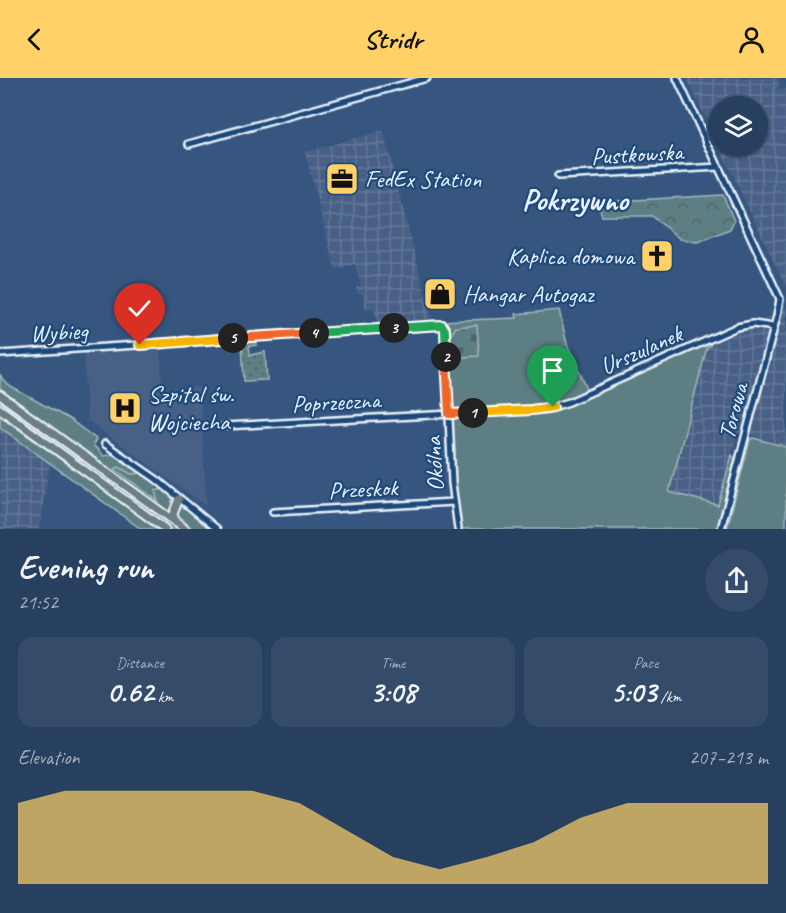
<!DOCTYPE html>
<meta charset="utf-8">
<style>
body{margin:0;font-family:Caveat,sans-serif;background:#344b69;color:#f1f3f6;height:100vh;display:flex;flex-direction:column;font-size:22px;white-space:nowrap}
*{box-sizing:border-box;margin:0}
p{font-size:20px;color:#a5afbd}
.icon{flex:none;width:33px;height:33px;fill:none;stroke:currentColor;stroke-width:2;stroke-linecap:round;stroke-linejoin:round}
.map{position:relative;height:451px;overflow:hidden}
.drawer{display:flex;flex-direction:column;background:#284060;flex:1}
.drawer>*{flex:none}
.fabs{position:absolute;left:708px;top:18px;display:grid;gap:12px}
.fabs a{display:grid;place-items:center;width:60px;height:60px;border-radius:50%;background:#284060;box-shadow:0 2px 4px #0004,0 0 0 2px #445975;font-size:30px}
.pin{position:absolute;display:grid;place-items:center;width:51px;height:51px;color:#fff;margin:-62px -26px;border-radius:50% 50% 50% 0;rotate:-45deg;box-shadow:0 0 6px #0007}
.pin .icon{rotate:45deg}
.km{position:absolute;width:30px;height:30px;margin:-15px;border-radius:50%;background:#222;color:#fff;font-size:16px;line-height:30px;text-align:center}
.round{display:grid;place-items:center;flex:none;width:63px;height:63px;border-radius:32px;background:#344b69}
.headline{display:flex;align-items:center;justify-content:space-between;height:102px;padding:0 18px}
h1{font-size:33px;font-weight:700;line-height:45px}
.stats{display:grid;grid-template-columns:repeat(3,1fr);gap:9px;height:102px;padding:6px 18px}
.stats div{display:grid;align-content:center;border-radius:15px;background:#344b69;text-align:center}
.stats b{font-size:30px;font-weight:700}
.stats small{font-size:16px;font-weight:400}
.stats p{font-size:16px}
.chart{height:168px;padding:12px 18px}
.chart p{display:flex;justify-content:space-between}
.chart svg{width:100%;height:108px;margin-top:6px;fill:#ffd166;opacity:.7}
header{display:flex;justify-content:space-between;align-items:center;height:78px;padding:0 18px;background:#ffd166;color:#111;font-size:27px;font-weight:700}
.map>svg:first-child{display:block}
.built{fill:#496186}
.industrial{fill:url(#industrial-grid)}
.grass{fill:#5d7e82;stroke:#a2b8bd;stroke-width:1.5}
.forest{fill:url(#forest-crowns);stroke:#a2b8bd;stroke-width:1.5}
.cemetery{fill:url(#cemetery-stones);stroke:#a2b8bd;stroke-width:1.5}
.garden{fill:url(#garden-dots);stroke:#a2b8bd;stroke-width:1.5}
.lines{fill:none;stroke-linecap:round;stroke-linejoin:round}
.minor-casing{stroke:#e8f1f8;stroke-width:10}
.major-casing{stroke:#e8f1f8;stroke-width:11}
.minor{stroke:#1f4a7a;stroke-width:5}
.major{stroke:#6c7e84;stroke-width:7}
.split-1-casing{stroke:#fff;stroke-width:12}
.split-2-casing{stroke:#fff;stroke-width:12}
.split-3-casing{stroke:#fff;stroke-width:12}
.split-4-casing{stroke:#fff;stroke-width:12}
.split-5-casing{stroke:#fff;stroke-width:12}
.split-6-casing{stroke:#fff;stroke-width:12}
.split-1{stroke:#f5b400;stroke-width:8}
.split-2{stroke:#f0652b;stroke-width:8}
.split-3{stroke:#22a559;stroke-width:8}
.split-4{stroke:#22a559;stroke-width:8}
.split-5{stroke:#f0652b;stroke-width:8}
.split-6{stroke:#f5b400;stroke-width:8}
.labels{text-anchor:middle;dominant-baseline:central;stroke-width:4.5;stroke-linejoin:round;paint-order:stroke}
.street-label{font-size:24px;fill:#e8f1f8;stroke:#1f4a7a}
.poi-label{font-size:24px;fill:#e8f1f8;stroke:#1f4a7a;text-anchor:start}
.district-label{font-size:30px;font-weight:bold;fill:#e8f1f8;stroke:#1f4a7a}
</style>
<header><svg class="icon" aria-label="back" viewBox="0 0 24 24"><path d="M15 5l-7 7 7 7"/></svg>Stridr<svg class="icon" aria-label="person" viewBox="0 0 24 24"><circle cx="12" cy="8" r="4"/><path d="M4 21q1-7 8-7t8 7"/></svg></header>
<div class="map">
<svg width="786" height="451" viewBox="0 0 786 451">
<defs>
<pattern id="industrial-grid" width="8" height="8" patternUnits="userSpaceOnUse" patternTransform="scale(1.5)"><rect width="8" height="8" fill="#496186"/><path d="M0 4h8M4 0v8" fill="none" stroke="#637898"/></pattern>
<pattern id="forest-crowns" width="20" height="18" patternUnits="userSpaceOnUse" patternTransform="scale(1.5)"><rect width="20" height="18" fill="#5d7e82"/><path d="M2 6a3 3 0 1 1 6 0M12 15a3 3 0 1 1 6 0" fill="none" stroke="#536669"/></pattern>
<pattern id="cemetery-stones" width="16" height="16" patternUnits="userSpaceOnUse" patternTransform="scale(1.5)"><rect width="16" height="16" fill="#5d7e82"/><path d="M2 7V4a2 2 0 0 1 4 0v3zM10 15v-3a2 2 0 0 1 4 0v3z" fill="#536669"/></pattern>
<pattern id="garden-dots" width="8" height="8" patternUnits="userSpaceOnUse" patternTransform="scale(1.5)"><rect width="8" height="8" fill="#5d7e82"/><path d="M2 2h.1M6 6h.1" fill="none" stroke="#536669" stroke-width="1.8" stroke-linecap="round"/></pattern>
</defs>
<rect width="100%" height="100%" fill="#365680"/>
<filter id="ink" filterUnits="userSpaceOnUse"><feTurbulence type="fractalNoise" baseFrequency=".0167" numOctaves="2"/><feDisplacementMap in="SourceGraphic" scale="12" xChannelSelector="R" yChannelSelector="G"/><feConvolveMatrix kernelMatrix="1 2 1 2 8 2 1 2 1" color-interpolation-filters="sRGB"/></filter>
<g filter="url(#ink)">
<!-- built -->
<path class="built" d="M160 270 163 321 185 320V310L200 309 206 428 87 342 84 274Z"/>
<!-- industrial -->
<path class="industrial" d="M687 0H778L780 12 786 11V209L719 68H758V28H718V67Z
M383 53 416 180 432 243 378 247 374 230 366 231 362 215 357 216 356 209 361 208 355 186 335 191 305 74Z
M786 230V369L753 360V357L738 354 718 427 669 414 707 269 747 251Z
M0 349 50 385 39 451H0Z"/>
<!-- grass -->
<path class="grass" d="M559 232 567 266 588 313 561 325 542 329 457 333 452 330 447 251 442 243 517 240 516 236Z
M710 264 711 267 707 269 669 414 718 427 732 377 736 382 718 451H460L455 426 450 344 455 338 539 334 556 331Z
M0 296 3 302 11 309 69 341 96 361 93 367 104 378 116 375 154 402 172 418V436L0 311Z
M0 321 179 451H171L0 327Z
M0 338 157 451H141L0 349Z
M753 360 786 369V451H727L750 362Z
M181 427 185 428 214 451H193L177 437 178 428Z"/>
<!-- forest -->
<path class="forest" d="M723 117 734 143 730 151 698 164 680 161 652 138H602L598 124Z
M119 389 131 396 144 395 163 409 160 412 155 413 158 423 115 391Z"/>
<!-- cemetery -->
<path class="cemetery" d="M477 247 479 278 452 280 451 256 456 249Z"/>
<!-- garden -->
<path class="garden" d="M256 263 257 267 249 268 250 277 265 274 267 302 244 303 242 264Z"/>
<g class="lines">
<defs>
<path id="minor" d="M677 0 780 221 777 238 721 451
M189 66 427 0
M558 98 719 89
M0 276 442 247 445 252 452 405 458 451
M224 348 546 331 569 324 737 249 753 246 774 249
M105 366 156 401 217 451
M273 434 454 424"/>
<path id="major" d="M0 317 185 451
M0 331 165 451
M176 445 173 436 179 421"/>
</defs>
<!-- minor casing -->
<use href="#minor" class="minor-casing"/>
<!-- major casing -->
<use href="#major" class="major-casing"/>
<!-- minor -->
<use href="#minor" class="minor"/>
<!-- major -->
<use href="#major" class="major"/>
</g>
</g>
<g class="lines" filter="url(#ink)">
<defs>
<path id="split-1" d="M473 335 531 332 553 329"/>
<path id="split-2" d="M446 279 449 336 473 335"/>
<path id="split-3" d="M394 250 442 247 445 252 446 279"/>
<path id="split-4" d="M314 255 394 250"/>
<path id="split-5" d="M233 260 314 255"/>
<path id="split-6" d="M140 267 233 260"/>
</defs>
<!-- split-1 casing -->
<use href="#split-1" class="split-1-casing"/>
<!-- split-2 casing -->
<use href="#split-2" class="split-2-casing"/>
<!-- split-3 casing -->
<use href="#split-3" class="split-3-casing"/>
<!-- split-4 casing -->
<use href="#split-4" class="split-4-casing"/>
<!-- split-5 casing -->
<use href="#split-5" class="split-5-casing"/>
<!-- split-6 casing -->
<use href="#split-6" class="split-6-casing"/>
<!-- split-1 -->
<use href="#split-1" class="split-1"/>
<!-- split-2 -->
<use href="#split-2" class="split-2"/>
<!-- split-3 -->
<use href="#split-3" class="split-3"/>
<!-- split-4 -->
<use href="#split-4" class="split-4"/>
<!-- split-5 -->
<use href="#split-5" class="split-5"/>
<!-- split-6 -->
<use href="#split-6" class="split-6"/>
</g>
<!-- icons -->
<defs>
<symbol id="office-square" viewBox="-11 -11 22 22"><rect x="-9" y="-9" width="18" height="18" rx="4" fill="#ffd166" stroke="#1f4a7a"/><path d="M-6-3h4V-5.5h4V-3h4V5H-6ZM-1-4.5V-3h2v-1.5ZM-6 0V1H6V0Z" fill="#111"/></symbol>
<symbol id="church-square" viewBox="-11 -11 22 22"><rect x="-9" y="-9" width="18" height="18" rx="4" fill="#ffd166" stroke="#1f4a7a"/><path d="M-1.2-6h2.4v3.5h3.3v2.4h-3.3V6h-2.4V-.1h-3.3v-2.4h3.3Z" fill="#111"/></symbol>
<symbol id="shop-square" viewBox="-11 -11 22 22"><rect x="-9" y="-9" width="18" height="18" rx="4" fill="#ffd166" stroke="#1f4a7a"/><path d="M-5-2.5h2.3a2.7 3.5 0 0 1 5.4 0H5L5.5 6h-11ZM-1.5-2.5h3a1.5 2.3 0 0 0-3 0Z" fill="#111"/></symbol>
<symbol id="hospital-square" viewBox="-11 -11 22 22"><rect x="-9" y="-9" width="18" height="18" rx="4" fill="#ffd166" stroke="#1f4a7a"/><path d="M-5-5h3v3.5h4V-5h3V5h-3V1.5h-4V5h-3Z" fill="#111"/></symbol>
</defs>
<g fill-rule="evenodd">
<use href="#office-square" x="323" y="82" width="38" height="38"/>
<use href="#church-square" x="638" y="159" width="38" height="38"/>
<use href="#shop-square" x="421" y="197" width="38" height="38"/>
<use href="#hospital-square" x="106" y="311" width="38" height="38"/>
</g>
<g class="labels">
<!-- street labels -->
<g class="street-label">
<text transform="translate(637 76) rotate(-3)">Pustkowska</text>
<text transform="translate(59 254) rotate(-3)">Wybieg</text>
<text transform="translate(641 272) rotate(-24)">Urszulanek</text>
<text transform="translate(336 324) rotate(-3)">Poprzeczna</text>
<text transform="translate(733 333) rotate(-75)">Torowa</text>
<text transform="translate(434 386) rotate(-93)">Okólna</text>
<text transform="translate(363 411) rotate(-3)">Przeskok</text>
</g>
<!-- poi labels -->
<g class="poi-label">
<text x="365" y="101">FedEx Station</text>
<text x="634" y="178" text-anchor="end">Kaplica domowa</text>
<text x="463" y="216">Hangar Autogaz</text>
<text x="148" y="316">Szpital św.<tspan x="148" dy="28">Wojciecha</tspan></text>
</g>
<!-- district labels -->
<g class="district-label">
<text x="575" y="122">Pokrzywno</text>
</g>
</g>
</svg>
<div class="fabs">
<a><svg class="icon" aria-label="layers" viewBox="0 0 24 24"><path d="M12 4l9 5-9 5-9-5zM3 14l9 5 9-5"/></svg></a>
</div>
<div class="pin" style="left:553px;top:329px;background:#1e9e55"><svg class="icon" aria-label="arrive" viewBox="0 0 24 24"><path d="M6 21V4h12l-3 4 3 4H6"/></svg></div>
<div class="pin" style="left:140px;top:267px;background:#d93025"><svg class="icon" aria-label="check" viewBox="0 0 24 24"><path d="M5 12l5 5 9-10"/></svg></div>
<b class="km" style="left:473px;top:335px">1</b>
<b class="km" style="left:446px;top:279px">2</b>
<b class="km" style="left:394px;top:250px">3</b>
<b class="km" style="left:314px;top:255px">4</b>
<b class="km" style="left:233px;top:260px">5</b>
</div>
<section class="drawer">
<div class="headline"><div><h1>Evening run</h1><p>21:52</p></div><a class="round"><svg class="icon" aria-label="share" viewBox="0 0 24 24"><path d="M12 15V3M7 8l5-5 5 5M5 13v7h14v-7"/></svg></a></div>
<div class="stats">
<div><p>Distance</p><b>0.62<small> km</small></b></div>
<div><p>Time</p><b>3:08</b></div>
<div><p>Pace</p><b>5:03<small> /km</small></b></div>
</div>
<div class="chart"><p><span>Elevation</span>207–213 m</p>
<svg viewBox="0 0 160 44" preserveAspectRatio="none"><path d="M0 44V11L10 6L20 6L30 6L40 6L50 6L60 11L70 22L80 33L90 38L100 33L110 27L120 17L130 11L140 11L150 11L160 11V44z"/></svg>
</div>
</section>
